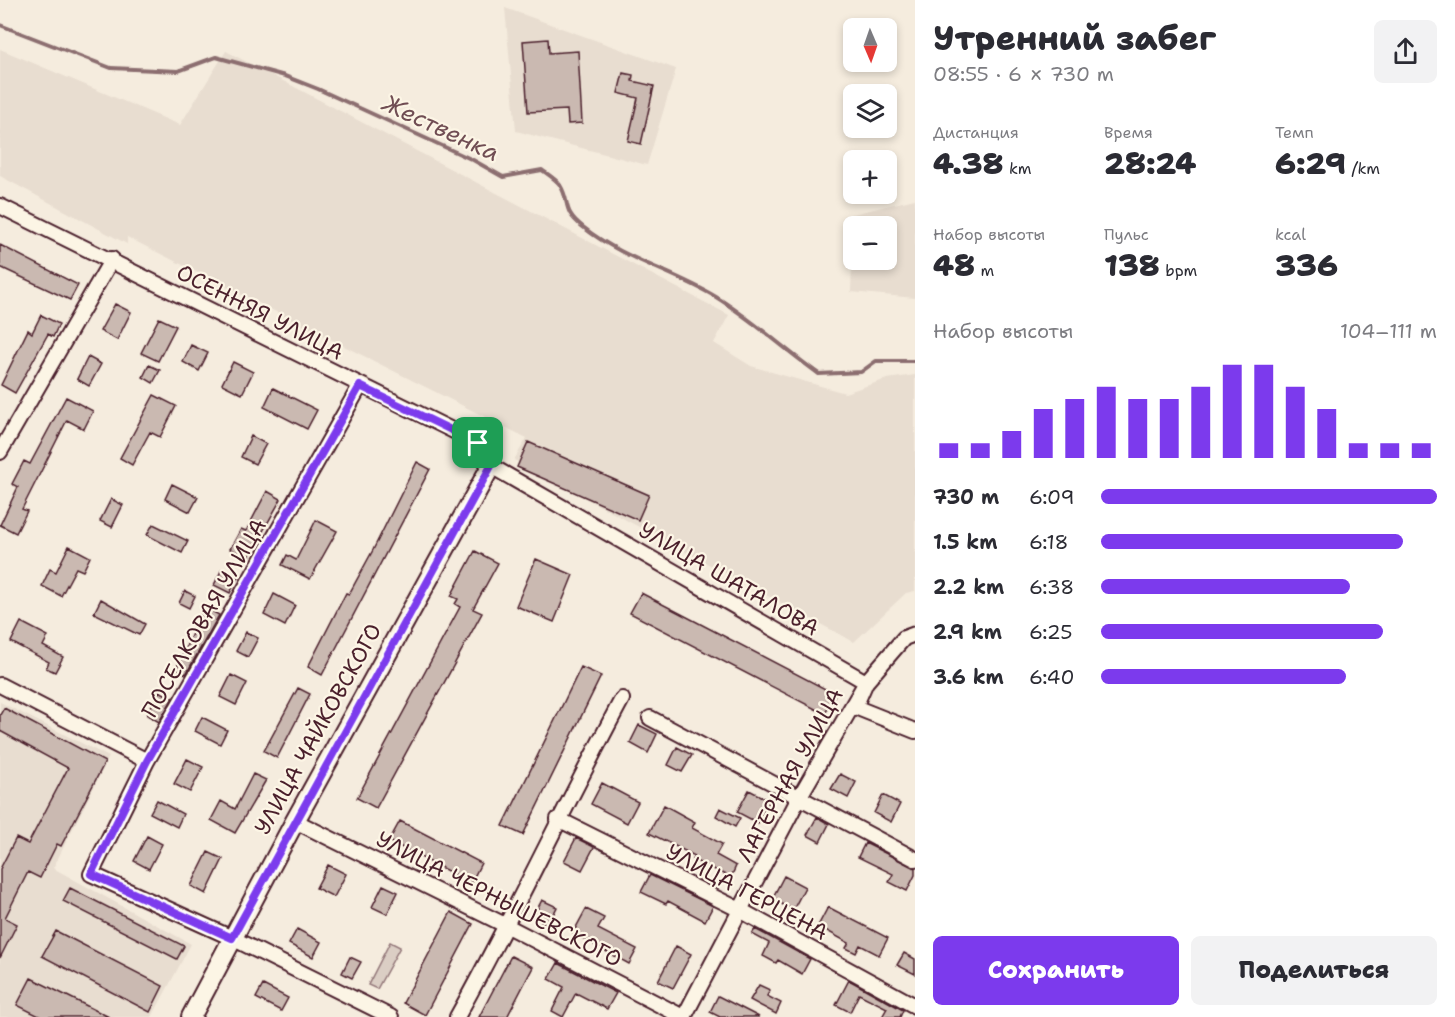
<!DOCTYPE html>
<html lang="ru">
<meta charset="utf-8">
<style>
body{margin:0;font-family:"Shantell Sans",sans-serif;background:#f2f2f3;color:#2b2b33;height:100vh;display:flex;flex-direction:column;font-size:22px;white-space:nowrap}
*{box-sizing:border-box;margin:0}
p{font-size:20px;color:#7c7c81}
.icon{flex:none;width:33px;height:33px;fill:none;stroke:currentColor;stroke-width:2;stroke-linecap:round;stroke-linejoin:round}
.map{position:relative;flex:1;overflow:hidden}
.details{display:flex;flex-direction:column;background:#fff;width:540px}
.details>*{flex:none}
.needle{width:39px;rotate:178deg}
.buttons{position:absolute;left:843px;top:18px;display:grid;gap:12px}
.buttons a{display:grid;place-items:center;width:54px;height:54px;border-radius:9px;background:#fff;box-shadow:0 3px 9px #0003;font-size:30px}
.pin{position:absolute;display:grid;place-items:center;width:51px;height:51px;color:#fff;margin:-26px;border-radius:12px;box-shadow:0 3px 9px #0006}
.round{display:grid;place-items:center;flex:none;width:63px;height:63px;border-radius:9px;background:#f2f2f3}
.summary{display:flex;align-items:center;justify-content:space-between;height:102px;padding:0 18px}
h1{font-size:33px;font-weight:800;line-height:45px}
.stats{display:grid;grid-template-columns:repeat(3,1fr);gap:9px;height:102px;padding:6px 18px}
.stats div{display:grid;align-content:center}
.stats b{font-size:30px;font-weight:800}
.stats small{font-size:16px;font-weight:400}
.stats p{font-size:16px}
.chart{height:168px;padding:12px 18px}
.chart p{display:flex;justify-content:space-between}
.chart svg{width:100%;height:108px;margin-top:6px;stroke:#7c3aed;stroke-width:6}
.cta{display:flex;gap:12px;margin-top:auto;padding:12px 18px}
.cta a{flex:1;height:69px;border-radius:9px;background:#7c3aed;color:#fff;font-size:24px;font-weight:800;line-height:69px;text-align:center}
.cta a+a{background:#f2f2f3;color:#2b2b33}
ul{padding:0 18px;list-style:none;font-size:20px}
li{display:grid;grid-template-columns:96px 72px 1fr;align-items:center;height:45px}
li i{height:15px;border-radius:8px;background:#7c3aed}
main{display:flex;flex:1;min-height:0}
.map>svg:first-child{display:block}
.built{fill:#e8ddd0;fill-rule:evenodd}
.green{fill:#dbcec4;stroke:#927678;stroke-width:1.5}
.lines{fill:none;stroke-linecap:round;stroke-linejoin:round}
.stream{stroke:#8c6e70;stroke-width:4}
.building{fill:#cab9b1;stroke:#4a1f2b;stroke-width:1.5}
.minor-casing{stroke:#4a1f2b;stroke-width:18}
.tertiary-casing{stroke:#4a1f2b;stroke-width:22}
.minor{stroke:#fcf5e5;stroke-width:14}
.tertiary{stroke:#fcf5e5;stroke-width:18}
.route-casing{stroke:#fff;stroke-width:12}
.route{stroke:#7c3aed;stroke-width:8}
.labels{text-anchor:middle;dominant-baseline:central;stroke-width:4.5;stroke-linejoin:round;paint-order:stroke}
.street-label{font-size:22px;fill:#4a1f2b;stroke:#fcf5e5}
.water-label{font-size:24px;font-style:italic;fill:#704d53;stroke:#fcf5e5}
</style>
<main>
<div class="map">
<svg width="915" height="1017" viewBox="0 0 915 1017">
<rect width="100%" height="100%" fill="#f5ecde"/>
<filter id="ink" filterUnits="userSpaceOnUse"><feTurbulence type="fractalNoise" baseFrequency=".0167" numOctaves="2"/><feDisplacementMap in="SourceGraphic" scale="12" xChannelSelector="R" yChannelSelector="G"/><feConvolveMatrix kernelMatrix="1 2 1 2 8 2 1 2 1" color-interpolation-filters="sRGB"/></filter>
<g filter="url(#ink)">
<!-- built -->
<path class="built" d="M505 8 676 69 647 165 516 131Z
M0 49 180 125 226 51 729 315 714 343 751 366 845 393 887 379 915 375V591L906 593 854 642 514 460 527 438 127 237V244L0 176Z
M915 199V298L851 292 852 264 845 216ZM886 226V260H854V226Z
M0 702 109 757 53 868 191 944 152 1017H0Z"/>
<!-- green -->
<path class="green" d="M390 942 400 947 377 989 368 985Z"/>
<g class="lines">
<!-- stream -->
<path class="stream" d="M0 25 111 68 178 71 216 57 285 76 318 89 473 160 503 177 542 170C547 174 556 179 560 185 571 203 561 210 583 227 623 259 673 271 716 297 753 320 784 349 819 374L861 372 876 361H915"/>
</g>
<!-- building -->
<path class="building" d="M548 39 549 53 578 51 582 123 568 124 567 110 528 112 523 41Z
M623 73 633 75 632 81 654 86 641 144 628 141 638 98 618 93Z
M0 245 78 285 70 300 0 267Z
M115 304 131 312 117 340 100 331Z
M41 315 59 324 53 337 48 334 15 393 1 385 28 330 32 333Z
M159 318 176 326 158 361 141 353Z
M191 345 208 353 199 371 183 362Z
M88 357 101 364 89 386 77 379Z
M233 362 253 372 242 394 222 384Z
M149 365 160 370 153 383 143 377Z
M273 388 317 410 307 429 264 407Z
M154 395 176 406 160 437 150 432 132 465 120 458Z
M66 397 93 411 84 429 67 420 22 509 27 511 16 533 0 525 18 487 12 484 24 461 30 464Z
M251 436 266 444 255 464 241 457Z
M528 442 649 495 638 520 517 467Z
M417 462 430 469 322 675 308 667 346 593 349 594 373 550Z
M172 484 198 497 190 512 165 499Z
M267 491 281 499 248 558 230 549 241 529 246 531Z
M111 499 123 505 112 527 100 521Z
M316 520 337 531 310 579 282 565 287 555 296 560Z
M153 524 188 541 182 553 147 535Z
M69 546 90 557 83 571 76 568 61 596 42 586 50 569 56 572Z
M475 551 498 563 473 609 482 613 376 808 357 798 460 607 455 604 458 599 451 596Z
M536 559 573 575 554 622 516 606Z
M222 569 238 577 230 593 214 585Z
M185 591 195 596 189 608 179 603Z
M641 593 835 694 825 714 630 613Z
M274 594 295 605 285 626 264 615Z
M101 599 145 624 139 635 94 613Z
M204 607 219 615 186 674 176 669Z
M21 622 48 636 43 646 63 657 55 672 46 668 49 662 11 642Z
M246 632 258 638 248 657 236 651Z
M581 667 601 676 523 835 503 826Z
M231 675 247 683 236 705 220 697Z
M298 688 310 694 277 758 264 751Z
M159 691 173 698 159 722 147 715Z
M4 708 105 762 61 846 57 844 40 878 28 872 5 918 17 924 0 958V869L16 838 28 844 68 768 0 731V715Z
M202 717 227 730 220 744 195 731Z
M639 725 657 734 648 753 630 743Z
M677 747 692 755 682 772 668 765Z
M187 759 203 767 190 792 174 784Z
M253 774 266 780 235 833 211 820 221 801 235 809Z
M840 774 856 782 848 798 831 789Z
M602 783 638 802 627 823 591 804Z
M749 790 770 801 758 823 737 812Z
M883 795 900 804 891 822 874 813Z
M157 800 183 814 177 827 150 813Z
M664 805 695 822 692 828 722 844 716 855 736 866 731 877 693 860 695 856 649 833Z
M720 808 740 818 735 827 716 816Z
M817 817 829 824 820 842 807 835Z
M400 821 481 863 471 883 389 841Z
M147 836 162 844 149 869 134 861Z
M576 838 594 847 582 870 564 861Z
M865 843 915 868V875L907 891 889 882 893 874 858 857Z
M208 852 223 859 206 894 191 886Z
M328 865 346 874 334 897 316 888Z
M650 875 713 906 705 921 668 901 666 904 641 892Z
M784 876 805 887 793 910 772 899Z
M383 885 398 892 387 914 372 907Z
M70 888 184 946 177 959 63 901Z
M542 900 557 907 548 925 533 917Z
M828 907 888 938 879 955 860 945 856 953 846 948 849 943 818 926Z
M586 909 604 918 598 929 637 949 629 964 573 933Z
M451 912 473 924 425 1015 403 1003Z
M297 929 321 942 313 957 289 944Z
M755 929 810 959 802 974 778 960 776 963 763 956 769 943 752 934Z
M56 931 163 986 150 1012 42 956Z
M676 946 691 954 673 988 658 981Z
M904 953 915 959V974L897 965Z
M511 956 533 967 507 1017H479Z
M350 957 361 962 352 978 342 973Z
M558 963 616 993 607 1009 576 993 563 1017 552 1011 564 987 549 979Z
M31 978 109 1017H41L17 1005Z
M849 980 903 1010 900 1017H882L887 1008 859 994 850 1012 836 1005Z
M263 985 288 998 281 1011 256 998Z
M759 985 770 990 767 996 781 1003 776 1014 750 1000Z
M718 996 759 1017H720L710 1012Z"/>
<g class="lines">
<defs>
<path id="minor" d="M0 206 478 443 491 466 866 682 855 707 915 731
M360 386 147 761 91 874 232 938 391 1017
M0 452 112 259
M0 685 147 761
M650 718 915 859
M558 819 740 910 915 1006
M295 821 507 926 683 1017
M457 1017C515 913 565 805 622 699
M684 1017 800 796 866 682 904 638 915 634"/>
<path id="tertiary" d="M191 1017 295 821 491 466"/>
</defs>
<!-- minor casing -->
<use href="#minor" class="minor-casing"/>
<!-- tertiary casing -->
<use href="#tertiary" class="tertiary-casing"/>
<!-- minor -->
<use href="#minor" class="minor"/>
<!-- tertiary -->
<use href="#tertiary" class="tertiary"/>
</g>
</g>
<g class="lines" filter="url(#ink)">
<defs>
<path id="route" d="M360 386 478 443 491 466 232 938 91 874 147 761Z"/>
</defs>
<!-- route casing -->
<use href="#route" class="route-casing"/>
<!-- route -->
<use href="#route" class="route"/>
</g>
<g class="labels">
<!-- street labels -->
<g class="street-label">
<text transform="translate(260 312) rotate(27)">ОСЕННЯЯ УЛИЦА</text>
<text transform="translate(729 579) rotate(30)">УЛИЦА ШАТАЛОВА</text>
<text transform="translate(204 618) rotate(-60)">ПОСЕЛКОВАЯ УЛИЦА</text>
<text transform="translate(318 729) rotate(-61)">УЛИЦА ЧАЙКОВСКОГО</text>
<text transform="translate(790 775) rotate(-61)">ЛАГЕРНАЯ УЛИЦА</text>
<text transform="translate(747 892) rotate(28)">УЛИЦА ГЕРЦЕНА</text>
<text transform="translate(499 899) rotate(27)">УЛИЦА ЧЕРНЫШЕВСКОГО</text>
</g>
<!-- water labels -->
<g class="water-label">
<text transform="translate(441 128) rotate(25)">Жественка</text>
</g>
</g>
</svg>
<div class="buttons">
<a><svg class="needle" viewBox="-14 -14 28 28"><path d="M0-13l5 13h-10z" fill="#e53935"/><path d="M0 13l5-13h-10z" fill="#7c7c81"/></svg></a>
<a><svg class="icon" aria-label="layers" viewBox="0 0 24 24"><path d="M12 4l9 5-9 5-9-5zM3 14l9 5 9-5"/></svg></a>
<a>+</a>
<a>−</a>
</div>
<div class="pin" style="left:478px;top:443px;background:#1e9e55"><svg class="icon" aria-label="arrive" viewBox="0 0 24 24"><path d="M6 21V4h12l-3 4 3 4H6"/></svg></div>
</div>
<section class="details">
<div class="summary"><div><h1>Утренний забег</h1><p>08:55 · 6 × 730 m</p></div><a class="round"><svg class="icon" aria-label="share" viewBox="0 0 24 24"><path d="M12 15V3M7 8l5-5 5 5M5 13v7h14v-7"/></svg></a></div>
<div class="stats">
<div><p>Дистанция</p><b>4.38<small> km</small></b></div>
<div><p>Время</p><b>28:24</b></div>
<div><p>Темп</p><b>6:29<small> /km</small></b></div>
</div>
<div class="stats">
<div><p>Набор высоты</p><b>48<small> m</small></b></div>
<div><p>Пульс</p><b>138<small> bpm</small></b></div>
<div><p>kcal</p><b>336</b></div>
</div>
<div class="chart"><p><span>Набор высоты</span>104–111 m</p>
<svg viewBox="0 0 160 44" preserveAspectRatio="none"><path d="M5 44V38M15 44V38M25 44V33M35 44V24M45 44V20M55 44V15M65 44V20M75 44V20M85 44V15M95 44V6M105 44V6M115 44V15M125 44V24M135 44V38M145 44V38M155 44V38"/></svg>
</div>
<ul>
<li><b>730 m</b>6:09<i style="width:100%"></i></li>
<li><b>1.5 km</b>6:18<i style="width:90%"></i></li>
<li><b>2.2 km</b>6:38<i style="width:74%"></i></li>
<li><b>2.9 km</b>6:25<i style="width:84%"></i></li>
<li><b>3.6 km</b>6:40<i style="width:73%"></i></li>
</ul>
<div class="cta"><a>Сохранить</a><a>Поделиться</a></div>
</section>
</main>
